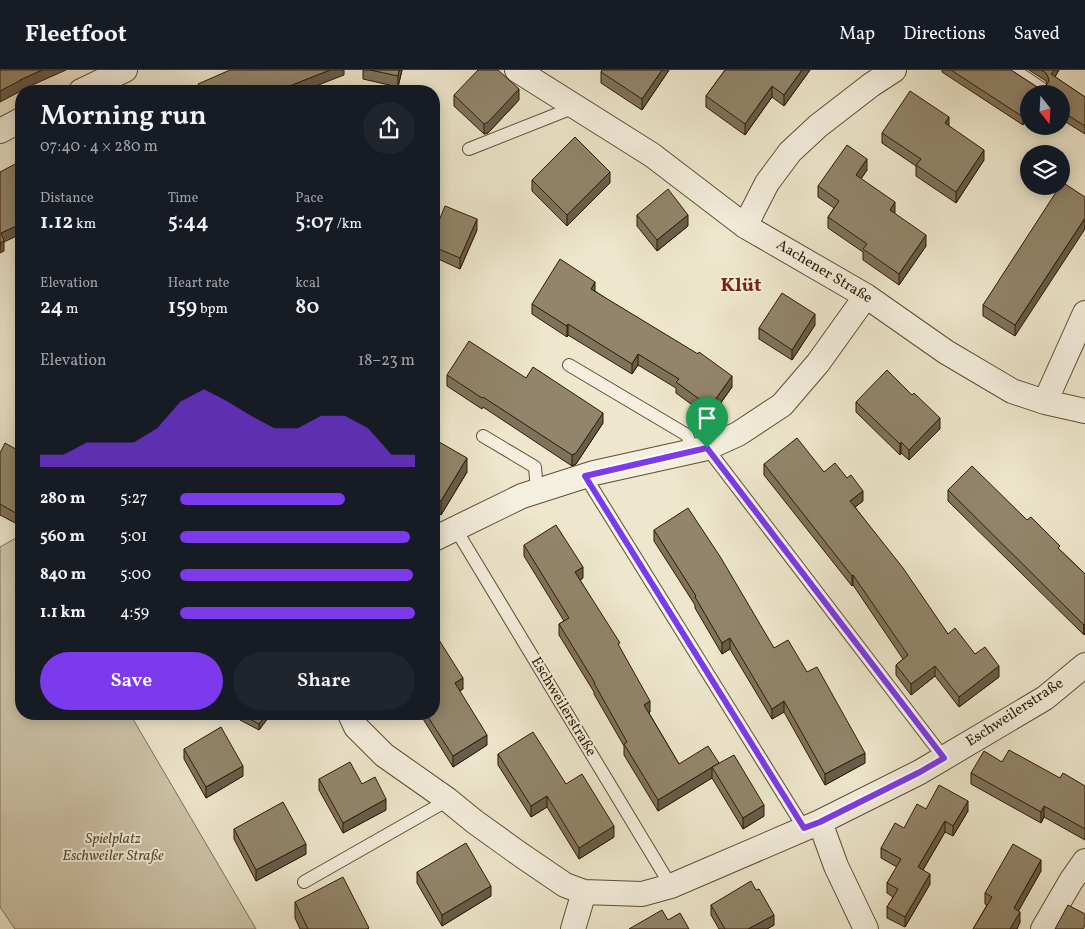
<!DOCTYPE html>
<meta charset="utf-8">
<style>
body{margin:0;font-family:Vollkorn,serif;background:#20242c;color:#f1f3f6;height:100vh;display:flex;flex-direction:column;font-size:19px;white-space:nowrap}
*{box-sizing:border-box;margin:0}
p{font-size:16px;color:#9ea1a6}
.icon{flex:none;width:28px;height:28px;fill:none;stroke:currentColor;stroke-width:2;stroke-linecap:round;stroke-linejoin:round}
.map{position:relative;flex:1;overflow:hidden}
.panel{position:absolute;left:15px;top:15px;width:425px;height:635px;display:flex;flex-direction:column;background:#171b24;border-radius:20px;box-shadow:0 2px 12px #0003}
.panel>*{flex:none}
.needle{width:32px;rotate:162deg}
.tools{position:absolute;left:1020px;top:15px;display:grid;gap:10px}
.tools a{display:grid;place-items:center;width:50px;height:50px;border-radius:50%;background:#171b24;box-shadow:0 2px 12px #0003;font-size:25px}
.pin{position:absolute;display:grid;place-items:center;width:42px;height:42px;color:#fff;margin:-51px -21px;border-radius:50% 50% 50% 0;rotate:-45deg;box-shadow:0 0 5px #0007}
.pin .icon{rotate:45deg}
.round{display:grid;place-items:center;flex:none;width:52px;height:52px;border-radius:26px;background:#20242c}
.headline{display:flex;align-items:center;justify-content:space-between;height:85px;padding:0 25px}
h1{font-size:28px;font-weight:600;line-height:38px}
.figures{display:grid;grid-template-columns:repeat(3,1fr);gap:8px;height:85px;padding:5px 25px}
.figures div{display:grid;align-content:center}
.figures b{font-size:21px;font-weight:600}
.figures small{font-size:14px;font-weight:400}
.figures p{font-size:14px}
.chart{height:140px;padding:10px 25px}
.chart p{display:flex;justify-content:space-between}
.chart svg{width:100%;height:90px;margin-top:5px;fill:#7c3aed;opacity:.7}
.action{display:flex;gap:10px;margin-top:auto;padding:10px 25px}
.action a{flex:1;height:58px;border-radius:30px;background:#7c3aed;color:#fff;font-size:20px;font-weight:600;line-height:58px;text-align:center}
.action a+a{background:#20242c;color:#f1f3f6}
ul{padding:0 25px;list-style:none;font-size:16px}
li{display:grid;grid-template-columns:80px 60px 1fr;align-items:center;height:38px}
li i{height:12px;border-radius:6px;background:#7c3aed}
header{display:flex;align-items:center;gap:30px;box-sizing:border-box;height:70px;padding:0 25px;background:#171b24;border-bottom:1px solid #363941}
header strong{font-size:24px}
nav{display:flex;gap:28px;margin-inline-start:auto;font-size:18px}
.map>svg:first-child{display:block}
.green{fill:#cec4aa;stroke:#7e7055}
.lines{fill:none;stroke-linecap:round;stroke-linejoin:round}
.lane-casing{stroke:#5f4e33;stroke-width:14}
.street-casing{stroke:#5f4e33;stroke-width:26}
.lane{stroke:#f4efde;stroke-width:12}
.street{stroke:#f4efde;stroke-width:24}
.wall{fill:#7e725c;stroke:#2f1b00}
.shaded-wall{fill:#665d4b;stroke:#2f1b00}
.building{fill:#92856b;stroke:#2f1b00}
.route-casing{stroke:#fff;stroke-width:10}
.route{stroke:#7c3aed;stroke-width:6}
.labels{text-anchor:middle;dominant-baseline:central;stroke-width:4;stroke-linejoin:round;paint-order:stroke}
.street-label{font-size:15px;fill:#2f1b00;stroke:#f4efde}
.park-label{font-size:15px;font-style:italic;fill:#5f4e33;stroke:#f4efde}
.district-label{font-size:20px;font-weight:bold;fill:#7a1f14;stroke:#f4efde}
</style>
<header>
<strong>Fleetfoot</strong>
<nav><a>Map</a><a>Directions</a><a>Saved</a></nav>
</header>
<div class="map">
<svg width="1085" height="859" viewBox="0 0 1085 859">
<rect width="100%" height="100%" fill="#eee7cd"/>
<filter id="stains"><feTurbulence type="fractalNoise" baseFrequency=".004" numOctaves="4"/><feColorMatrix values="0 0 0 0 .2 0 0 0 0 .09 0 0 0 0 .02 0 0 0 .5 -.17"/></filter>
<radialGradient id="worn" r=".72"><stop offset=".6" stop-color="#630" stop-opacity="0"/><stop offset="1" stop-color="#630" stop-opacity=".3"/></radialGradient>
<!-- green -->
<path class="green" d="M21 465V644H130L256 859H15L0 837V477Z"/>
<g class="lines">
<defs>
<path id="lane" d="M1014 0 1041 18
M469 79 575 37
M569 295 687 365 693 381
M483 366 535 397 537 421
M707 378 944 688
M585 406 804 758
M455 458 671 816
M304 812 448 730"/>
<path id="street" d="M517 0 652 85 745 156 866 226 946 282 1012 321 1045 332 1085 341
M81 21 125 0
M0 61 21 50
M745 156 767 113 790 82 818 56 871 15 894 0
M1045 332 1085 243
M434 469 522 426 594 403 707 378 738 364 782 335 818 293 866 226
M350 644 356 657 384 685 448 730 475 752 521 785 565 815 584 822 642 824 671 816 820 752 920 702 1045 628 1085 595
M820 752 836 796 866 859
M573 859 584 822
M1043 859 1071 811 1085 791"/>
</defs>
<!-- lane casing -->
<use href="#lane" class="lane-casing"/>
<!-- street casing -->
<use href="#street" class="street-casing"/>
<!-- lane -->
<use href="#lane" class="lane"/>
<!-- street -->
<use href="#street" class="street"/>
</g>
<!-- wall -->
<path class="wall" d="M363 0H402L398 17 363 9Z
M602 0H669L642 40 601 13V2Z
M725 0H810L784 36 772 27 745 65 706 37V26Z
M942 0H1011L1037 17 1041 18 1045 17 1047 14 1046 11 1029 0H1059L1055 7 1085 27V64L1061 49V24H1029L1023 55 942 2Z
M454 25 519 30 488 63 484 64 454 36Z
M949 56 984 90 956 133 916 106V96L882 73V63Z
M867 100 861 109 926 176 899 215 863 190V182L828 158V147L834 138 818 127V116Z
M532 110 610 113 567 156 532 121Z
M1085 127 1015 266 983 246V235Z
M637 145 688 156 657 181 637 156Z
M477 160 460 199 434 187V163Z
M595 221 732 317 710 348 676 323V318L638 295 632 304 568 265 567 267 532 244V234Z
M815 255 792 290 759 269V258Z
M447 305 526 308 603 353 576 394 572 396 483 337 482 339 447 316Z
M856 332 940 359 909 390 901 383 900 385 856 342Z
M434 369 467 402 441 445 434 441Z
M21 382V456L0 445V383Z
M764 394 824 402 847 408 863 431 855 437 948 564 975 584 999 607 959 637 935 606 911 625 896 605V595L903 589 853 515 852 516 764 405Z
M948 420 1027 450 1060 480 1085 504 1084 565 948 431Z
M654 460 774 578 807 602 865 693 825 715 784 642 772 649 730 579 722 584 695 538V535L654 471Z
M524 475 583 508 580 510 620 578 650 642 649 643 679 694 719 693 764 746 743 759 712 708 658 741 624 685V676L594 624V622L559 565V554L564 551 524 486Z
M434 543 438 561 435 563 463 619 459 621 487 675 453 697 420 644H434Z
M241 644H271L259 660 240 650Z
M184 679 243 706 206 728 184 689Z
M498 684 566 714 614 767 579 789 547 737 531 747 498 695Z
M1002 692 1085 716V770L1044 747 1041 753 971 714V703Z
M319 709 362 714 386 740 343 763 319 720Z
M926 739 968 741 953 766 945 762 923 800 930 814 905 857 887 848V837L893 827 887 823V813L897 797 881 788V778Z
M234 759 306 784 256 811 234 769Z
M1041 801 1018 841 1020 852 1017 859H973L987 835 985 834V823Z
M417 802 491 826 442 856 417 813Z
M756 820 774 855 767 859H719L711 845V835Z
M295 832 369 859H300L295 848Z"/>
<!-- shaded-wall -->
<path class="shaded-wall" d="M42 0H66L21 20V21L0 32V21L20 10Z
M330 0H344V5L303 21H287V17Z
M399 0H402L398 17V6Z
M662 0H669L642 40V29Z
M802 0H810L784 36V25Z
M1054 0H1059L1051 12V4Z
M772 16V27L745 65V54Z
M519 19V30L488 63 484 64V54Z
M1029 38V46L1023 55V47Z
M949 47V58L945 53Z
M984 80V90L956 133V122Z
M867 89V100L856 116V105Z
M610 102V113L567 156V145Z
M895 132V143L890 140Z
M688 145V156L657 181V170Z
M1085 148V159L1015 266V255Z
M477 149V160L460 199V188Z
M21 154V164L4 172V181L0 183 1 163Z
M926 165V176L899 215V204Z
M595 212V222L591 219Z
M815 244V255L792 290V280Z
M568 254V265L567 267V256Z
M638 284V295L632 304V294Z
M732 306V317L710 348V337Z
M603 343V353L576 394 572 396V385Z
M940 348V359L909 390V380Z
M901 372V383L900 385V374Z
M467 388V402L441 445V431Z
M863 421V431L850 441V431Z
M583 497V508L575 513V502Z
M853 505V515L852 516V506Z
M438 550V561L434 564V553Z
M1085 553V564L1084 565V555Z
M730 568V579L722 584V573Z
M935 596V606L911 625V614Z
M999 596V607L959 637V627Z
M463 608V619L455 624V613Z
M650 631V642L644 646V635Z
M784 631V642L772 649V639Z
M267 644H271L259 660V654Z
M487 665V675L453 697V686Z
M865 683V693L825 715V704Z
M719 693 712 697V708L658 741V730Z
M243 696V706L206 728V717Z
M547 726V737L531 747V736Z
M386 729V740L343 763V753Z
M968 731V741L953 766V756Z
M764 735V746L743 759V748Z
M1044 736V747L1041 753V742Z
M945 751V762L918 808V797Z
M614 756V767L579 789V778Z
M306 774V784L256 811V800Z
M1041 790V801L1014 849V838Z
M930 804V814L905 857V847Z
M491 816V826L442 856V845Z
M1020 842V852L1017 859H1010Z
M774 845V855L767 859H748Z"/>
<!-- building -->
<path class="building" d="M0 0H42L20 10H21L0 21Z
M230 0H330L287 17 289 21H188L199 16 198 14Z
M370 0H399L398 6Z
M478 0H498L519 19 488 52 484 54 454 25Z
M602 0H662L642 29 601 2Z
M725 0H802L784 25 772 16 745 54 706 26Z
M951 0H1011L1037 17 1041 18 1045 17 1049 11 1048 7 1046 3 1041 0H1054L1051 4 1085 27V56L1061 41V24H1029V38L1023 47Z
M910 21 949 47 945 53 984 80 956 122 916 95 921 89 882 63Z
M575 67 610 102 567 145 532 110Z
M847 75 867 89 856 105 895 132 890 140 926 165 899 204 863 179 867 174 828 147 839 131 818 116Z
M21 91V154L1 163 4 171 0 173V102Z
M1062 112 1085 127V148L1015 255 983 235 1060 116H1061Z
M668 119 688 145 657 170 637 145Z
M445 136 477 149 460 188 434 177V163Z
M560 189 595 212 591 219 698 284 699 282 732 306 710 337 676 312 679 309 638 284 632 294 568 254 567 256 532 234Z
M782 223 815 244 792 280 759 258Z
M469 271 526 308 533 297 603 343 576 383 572 385 483 327 482 328 447 305Z
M887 300 912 325 914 323 940 348 909 380 901 372 900 374 856 332Z
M797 368 824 402 835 393 847 408 851 405 863 421 850 431 903 498 948 564 955 558 975 584 985 577 999 596 959 627 935 596 911 614 896 595 908 585 853 505 852 506 764 394Z
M434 369 467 388 441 431 434 427Z
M5 373 21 382V446L0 434V383Z
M972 396 1027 450 1031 447 1060 476 1058 478 1085 504V553L1084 555 948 420Z
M688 438 721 488 774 578 788 570 807 602 817 597 865 683 825 704 784 631 772 639 730 568 722 573 695 527 696 526 654 460Z
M556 455 583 497 575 502 620 573 618 574 650 631 644 635 679 694 708 676 719 693 658 730 624 674 627 672 594 613H595L559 554 569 548 524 475Z
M434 543 438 550 434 553Z
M434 562 463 608 455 613 487 665 453 686 426 644H434Z
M240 644H267L259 654Z
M221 657 243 696 206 717 184 679Z
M533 662 566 714 582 704 614 756 579 778 547 726 531 736 498 684Z
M1009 680 1060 708 1063 703 1085 716V759L1044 736 1041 742 971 703 984 681 1002 692Z
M734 685 764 735 743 748 712 697Z
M350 692 362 714 375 707 386 729 343 753 319 709Z
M939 715 968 731 953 756 945 751 918 797 930 804 905 847 887 837 898 819 887 813 901 789 881 778 895 753 904 758 917 734 926 739Z
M283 732 306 774 256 800 234 759Z
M466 773 491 816 442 845 417 802Z
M1013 774 1041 790 1014 838 1020 842 1010 859H973L992 827 985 823Z
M343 807 369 858 367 859H308L295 832Z
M751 811 756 820 759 819 774 845 748 859H725L711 835Z
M1068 835 1085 844V855L1083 859H1055Z
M662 840 668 850 680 843 689 859H629Z"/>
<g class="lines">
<defs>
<path id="route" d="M707 378 944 688 920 702 820 752 804 758 585 406Z"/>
</defs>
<!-- route casing -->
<use href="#route" class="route-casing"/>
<!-- route -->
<use href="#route" class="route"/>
</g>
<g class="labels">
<!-- street labels -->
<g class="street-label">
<text transform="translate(824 202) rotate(31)">Aachener Straße</text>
<text transform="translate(563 637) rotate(59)">Eschweilerstraße</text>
<text transform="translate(1015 643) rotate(-33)">Eschweilerstraße</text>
</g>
<!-- park labels -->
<g class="park-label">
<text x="113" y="769">Spielplatz<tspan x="113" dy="17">Eschweiler Straße</tspan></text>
</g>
<!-- district labels -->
<g class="district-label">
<text x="741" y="216">Klüt</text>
</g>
</g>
<rect width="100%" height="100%" filter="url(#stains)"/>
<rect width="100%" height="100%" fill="url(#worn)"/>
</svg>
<div class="tools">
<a><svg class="needle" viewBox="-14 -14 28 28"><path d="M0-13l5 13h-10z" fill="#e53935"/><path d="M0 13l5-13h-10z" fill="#9ea1a6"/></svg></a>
<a><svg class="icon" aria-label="layers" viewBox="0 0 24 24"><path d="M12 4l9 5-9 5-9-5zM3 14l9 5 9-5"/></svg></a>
</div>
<div class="pin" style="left:707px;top:378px;background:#1e9e55"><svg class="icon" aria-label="arrive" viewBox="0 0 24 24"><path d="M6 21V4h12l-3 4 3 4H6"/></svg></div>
<section class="panel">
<div class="headline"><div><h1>Morning run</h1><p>07:40 · 4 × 280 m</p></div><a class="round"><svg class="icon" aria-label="share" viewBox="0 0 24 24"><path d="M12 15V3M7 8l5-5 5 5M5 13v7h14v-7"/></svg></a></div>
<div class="figures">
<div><p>Distance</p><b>1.12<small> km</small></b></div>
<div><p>Time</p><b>5:44</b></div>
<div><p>Pace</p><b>5:07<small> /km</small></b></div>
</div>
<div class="figures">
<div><p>Elevation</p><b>24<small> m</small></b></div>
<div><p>Heart rate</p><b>159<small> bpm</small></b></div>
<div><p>kcal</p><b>80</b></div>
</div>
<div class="chart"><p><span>Elevation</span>18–23 m</p>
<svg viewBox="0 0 160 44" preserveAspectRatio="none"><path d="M0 44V38L10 38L20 32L30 32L40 32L50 25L60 12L70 6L80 12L90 19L100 25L110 25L120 19L130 19L140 25L150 38L160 38V44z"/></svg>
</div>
<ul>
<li><b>280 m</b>5:27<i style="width:70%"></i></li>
<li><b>560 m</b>5:01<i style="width:98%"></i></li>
<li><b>840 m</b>5:00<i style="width:99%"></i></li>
<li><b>1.1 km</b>4:59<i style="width:100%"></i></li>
</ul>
<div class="action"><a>Save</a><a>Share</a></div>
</section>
</div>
